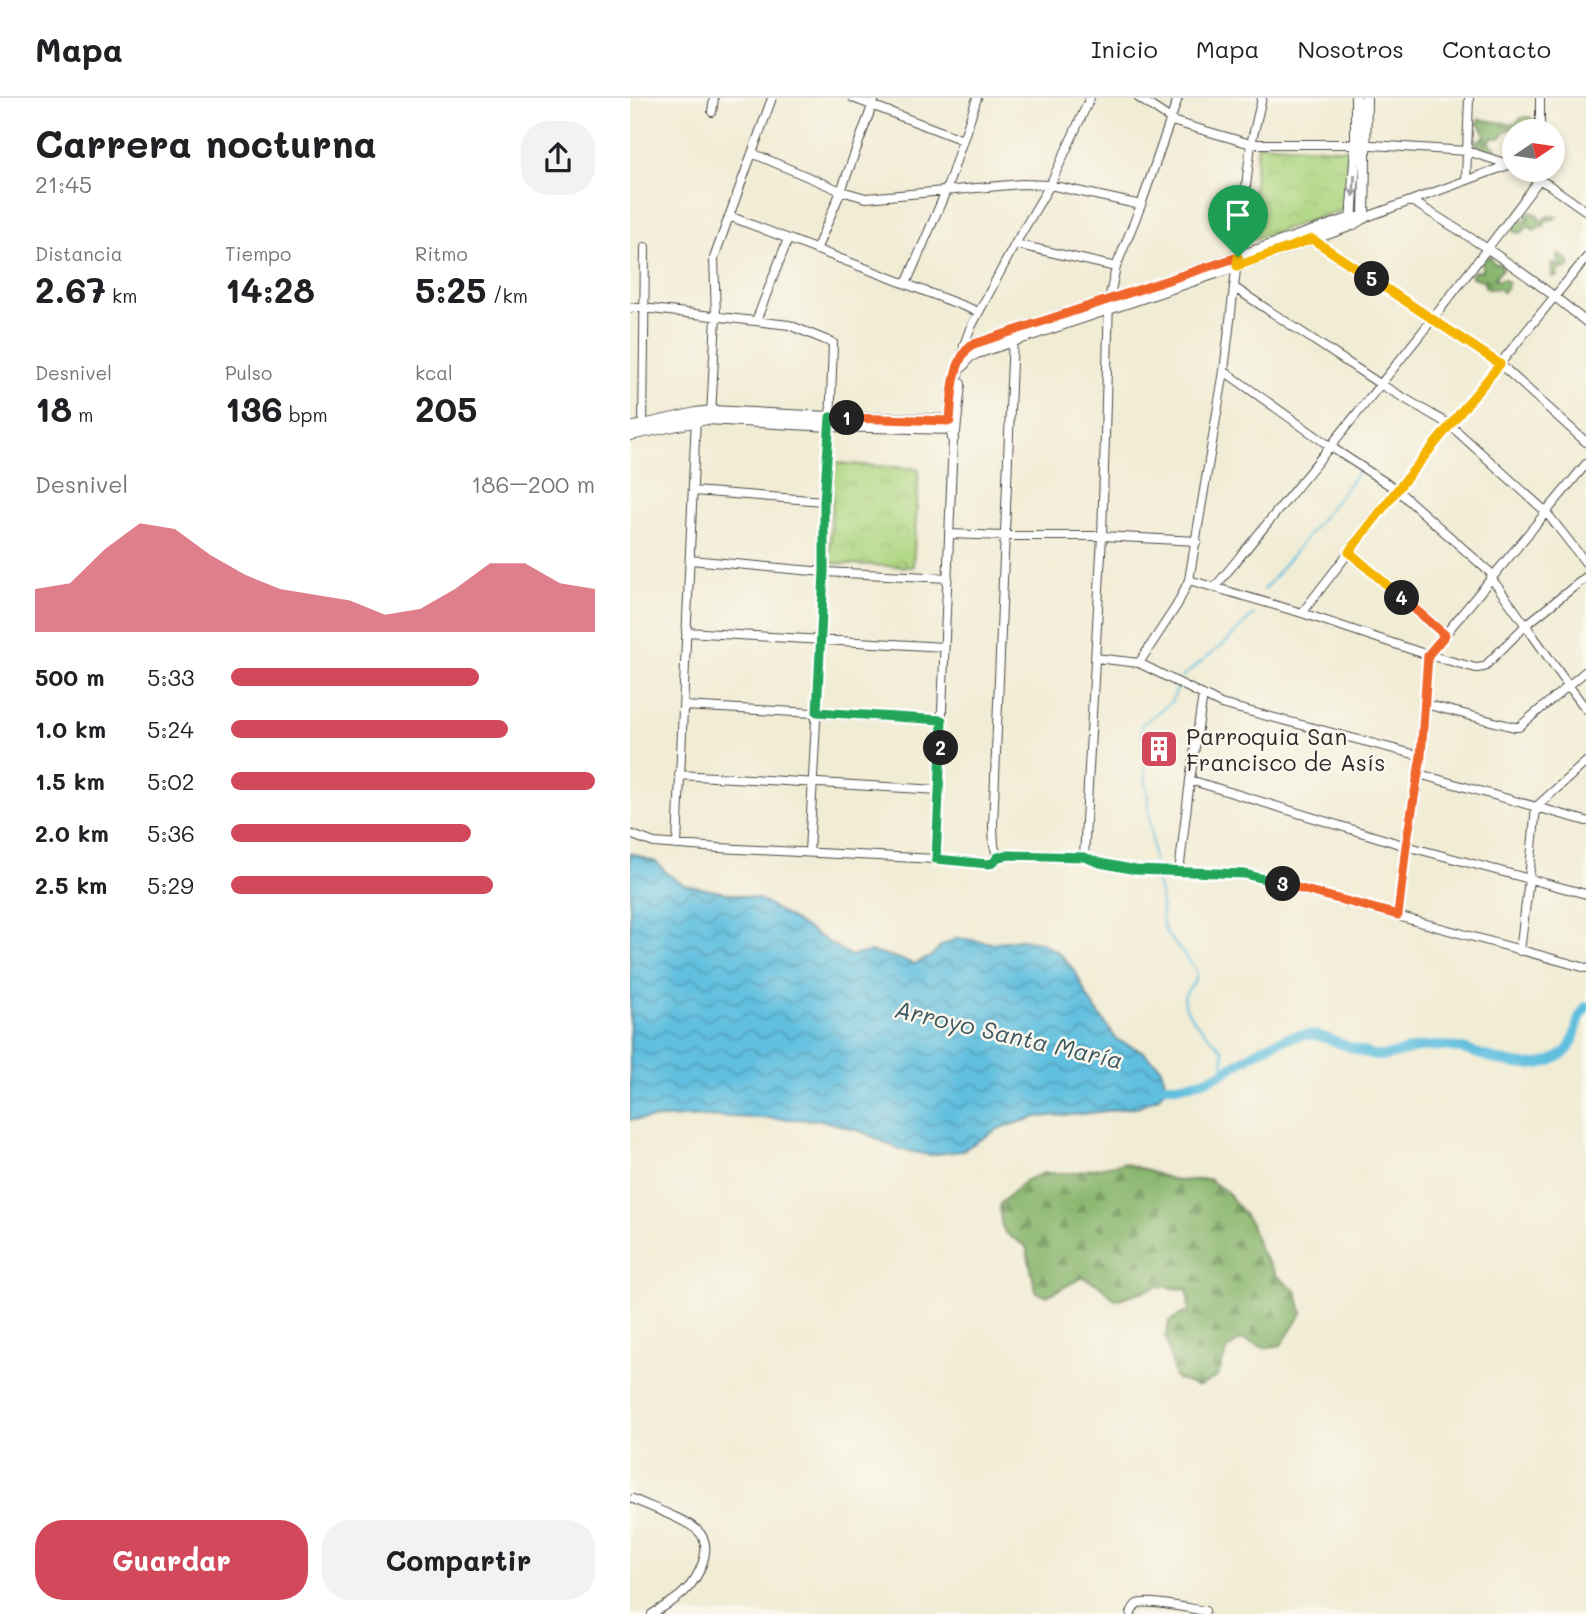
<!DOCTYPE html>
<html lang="es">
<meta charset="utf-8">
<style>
body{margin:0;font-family:Mali,sans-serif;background:#f2f2f2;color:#202124;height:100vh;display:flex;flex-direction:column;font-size:26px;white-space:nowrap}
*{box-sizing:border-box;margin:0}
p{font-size:23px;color:#757577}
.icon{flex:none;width:38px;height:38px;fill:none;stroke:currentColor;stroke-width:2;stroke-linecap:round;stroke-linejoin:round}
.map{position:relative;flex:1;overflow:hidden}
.details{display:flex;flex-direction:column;background:#fff;width:630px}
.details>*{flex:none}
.needle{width:46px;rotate:77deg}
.fabs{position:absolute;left:872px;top:21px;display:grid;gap:14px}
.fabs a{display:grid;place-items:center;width:63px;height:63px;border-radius:50%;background:#fff;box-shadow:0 4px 10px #0003;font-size:35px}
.pin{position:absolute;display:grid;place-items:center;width:60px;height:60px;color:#fff;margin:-72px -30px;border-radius:50% 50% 50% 0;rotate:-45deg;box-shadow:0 0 7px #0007}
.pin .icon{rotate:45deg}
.km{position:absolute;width:35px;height:35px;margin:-18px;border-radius:50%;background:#222;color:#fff;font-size:19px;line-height:35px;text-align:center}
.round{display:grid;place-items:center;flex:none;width:74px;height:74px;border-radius:28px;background:#f2f2f2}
.summary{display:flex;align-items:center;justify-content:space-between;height:119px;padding:0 35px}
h1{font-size:38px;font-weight:700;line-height:52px}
.figures{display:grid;grid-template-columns:repeat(3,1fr);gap:10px;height:119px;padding:7px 35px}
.figures div{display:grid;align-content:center}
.figures b{font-size:35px;font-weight:700}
.figures small{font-size:19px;font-weight:400}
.figures p{font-size:19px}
.chart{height:196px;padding:14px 35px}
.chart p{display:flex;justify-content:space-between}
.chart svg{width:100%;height:126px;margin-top:7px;fill:#d1495b;opacity:.7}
.cta{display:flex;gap:14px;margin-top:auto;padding:14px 35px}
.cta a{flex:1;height:80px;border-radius:28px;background:#d1495b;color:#fff;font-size:28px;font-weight:700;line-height:80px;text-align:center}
.cta a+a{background:#f2f2f2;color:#202124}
ul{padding:0 35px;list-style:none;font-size:23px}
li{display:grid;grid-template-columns:112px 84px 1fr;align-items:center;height:52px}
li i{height:18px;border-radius:9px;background:#d1495b}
header{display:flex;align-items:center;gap:42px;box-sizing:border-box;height:98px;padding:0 35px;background:#fff;border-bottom:2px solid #e0e0e0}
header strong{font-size:33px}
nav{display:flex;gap:38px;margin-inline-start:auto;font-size:24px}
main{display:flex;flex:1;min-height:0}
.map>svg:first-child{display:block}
.forest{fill:url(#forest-firs);stroke:#5a714d;stroke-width:2}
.park{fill:url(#park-crowns);stroke:#6c8056;stroke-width:2}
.water{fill:url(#water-waves);stroke:#467585;stroke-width:2}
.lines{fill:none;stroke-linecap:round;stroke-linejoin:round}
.stream{stroke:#60bfdf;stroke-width:2}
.river{stroke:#60bfdf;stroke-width:10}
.minor-casing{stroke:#494844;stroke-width:10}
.tertiary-casing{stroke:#494844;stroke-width:12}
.minor{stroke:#fff;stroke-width:8}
.tertiary{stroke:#fff;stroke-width:10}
.oneway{stroke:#a0a0a0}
.split-1-casing{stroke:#fff;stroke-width:14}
.split-2-casing{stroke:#fff;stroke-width:14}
.split-3-casing{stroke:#fff;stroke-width:14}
.split-4-casing{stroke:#fff;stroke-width:14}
.split-5-casing{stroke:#fff;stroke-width:14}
.split-6-casing{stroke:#fff;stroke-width:14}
.split-1{stroke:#f0652b;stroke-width:9}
.split-2{stroke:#22a559;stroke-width:9}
.split-3{stroke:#22a559;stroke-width:9}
.split-4{stroke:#f0652b;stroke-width:9}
.split-5{stroke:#f5b400;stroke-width:9}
.split-6{stroke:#f5b400;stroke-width:9}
.labels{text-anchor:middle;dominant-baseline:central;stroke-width:5;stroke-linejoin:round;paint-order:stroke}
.poi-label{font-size:23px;fill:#2b2b2b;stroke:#fbf7ec;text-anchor:start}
.water-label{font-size:24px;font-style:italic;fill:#3b5761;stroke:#fbf7ec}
</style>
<header>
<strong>Mapa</strong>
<nav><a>Inicio</a><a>Mapa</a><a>Nosotros</a><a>Contacto</a></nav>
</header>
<main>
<section class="details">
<div class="summary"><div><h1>Carrera nocturna</h1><p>21:45</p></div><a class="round"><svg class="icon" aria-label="share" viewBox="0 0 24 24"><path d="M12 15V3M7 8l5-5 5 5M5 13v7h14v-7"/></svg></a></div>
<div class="figures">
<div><p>Distancia</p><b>2.67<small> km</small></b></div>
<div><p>Tiempo</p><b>14:28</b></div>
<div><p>Ritmo</p><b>5:25<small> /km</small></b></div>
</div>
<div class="figures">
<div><p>Desnivel</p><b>18<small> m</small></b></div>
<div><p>Pulso</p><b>136<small> bpm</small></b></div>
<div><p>kcal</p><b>205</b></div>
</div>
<div class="chart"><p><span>Desnivel</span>186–200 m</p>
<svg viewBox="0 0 160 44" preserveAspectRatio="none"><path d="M0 44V29L10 27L20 15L30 6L40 8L50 17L60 24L70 29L80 31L90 33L100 38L110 36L120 29L130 20L140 20L150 27L160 29V44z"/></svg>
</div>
<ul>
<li><b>500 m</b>5:33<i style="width:68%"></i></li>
<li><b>1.0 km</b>5:24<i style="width:76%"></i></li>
<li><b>1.5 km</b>5:02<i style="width:100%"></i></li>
<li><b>2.0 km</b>5:36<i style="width:66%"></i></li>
<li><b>2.5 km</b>5:29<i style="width:72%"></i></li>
</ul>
<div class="cta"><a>Guardar</a><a>Compartir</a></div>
</section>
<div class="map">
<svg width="956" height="1516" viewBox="0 0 956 1516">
<defs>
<pattern id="forest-firs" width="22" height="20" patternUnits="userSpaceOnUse" patternTransform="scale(1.75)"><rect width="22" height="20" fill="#8ab76f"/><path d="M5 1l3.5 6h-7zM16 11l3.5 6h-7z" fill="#71955b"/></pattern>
<pattern id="park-crowns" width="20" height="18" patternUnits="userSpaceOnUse" patternTransform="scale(1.75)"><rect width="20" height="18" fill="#add681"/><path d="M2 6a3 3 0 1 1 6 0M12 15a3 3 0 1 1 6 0" fill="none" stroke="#95b870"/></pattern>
<pattern id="water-waves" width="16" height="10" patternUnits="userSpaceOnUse" patternTransform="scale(1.75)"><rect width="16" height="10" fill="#60bfdf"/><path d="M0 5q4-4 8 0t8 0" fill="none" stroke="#4f9bb5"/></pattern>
</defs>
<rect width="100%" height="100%" fill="#fbf7ec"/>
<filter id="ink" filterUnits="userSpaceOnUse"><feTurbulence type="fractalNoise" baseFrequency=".0143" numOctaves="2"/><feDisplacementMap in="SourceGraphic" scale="14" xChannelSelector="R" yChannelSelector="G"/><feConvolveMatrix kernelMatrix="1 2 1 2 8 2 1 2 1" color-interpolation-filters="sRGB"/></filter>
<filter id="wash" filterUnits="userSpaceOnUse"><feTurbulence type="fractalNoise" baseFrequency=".00686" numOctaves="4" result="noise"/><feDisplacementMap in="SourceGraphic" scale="28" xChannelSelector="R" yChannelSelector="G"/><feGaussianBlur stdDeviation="1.57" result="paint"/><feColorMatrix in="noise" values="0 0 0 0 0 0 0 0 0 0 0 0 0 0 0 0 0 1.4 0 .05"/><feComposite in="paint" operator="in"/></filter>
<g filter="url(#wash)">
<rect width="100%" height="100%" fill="#f1ecd4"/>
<!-- forest -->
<path class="forest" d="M900 19 903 21V26L893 28 894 33H890L887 30C878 31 875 33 870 40H861L860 46 866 50 865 54 855 51H848L846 44 855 38 853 31 847 25 849 21C856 22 859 23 868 24 880 24 881 31 891 20Z
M902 114 908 117 909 122H912L918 118 926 119 924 121 917 122 913 129 910 128 904 132 898 128 891 135 884 134 883 127C891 118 890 123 898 123V120L895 117Z
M929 156 939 163 940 168 939 170 927 172 928 178 923 179 921 167 923 165 928 168 931 165 926 159Z
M860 158 863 165 870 166 873 170 864 181 866 183 873 181 878 184 876 191 872 194 869 190 860 191 855 189 854 183 842 179 841 176 845 173H852V163Z
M494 1065 547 1083 578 1081 598 1095 621 1126 629 1151 647 1178 667 1194 672 1215 651 1247 634 1250 612 1241 598 1251 587 1279 568 1289 545 1280 536 1239 539 1223 559 1213 558 1192 529 1188 485 1202 471 1188 453 1179 417 1198 406 1194 396 1148C372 1134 370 1134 370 1106L396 1082 414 1075H442Z"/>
<!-- park -->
<path class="park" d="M628 46 722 52 718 110 618 143Z
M204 365 289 371 283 469 199 465Z"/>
<!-- water -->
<path class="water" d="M0 755 26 764 38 776 54 787 129 801 221 858 240 854 260 858 285 866 300 859 311 848 328 840 361 845 391 841 410 844 428 854 445 873 458 900 487 942 512 953 531 969 536 988 529 999 507 1009 452 1016 407 1019 370 1030 331 1053 299 1057 269 1051 233 1034 191 1022 72 1018 0 1022Z"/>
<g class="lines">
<!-- stream -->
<path class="stream" d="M634 492 728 375
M552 579 596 544 624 516
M524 767 511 627 541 604 548 589
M526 782 530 795 533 828 537 836 566 872C568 886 560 886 555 897 548 913 583 941 593 952L594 973"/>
<!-- river -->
<path class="river" d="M524 988C544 989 567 987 586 978 614 964 639 941 672 937 696 934 724 955 748 958 759 959 769 954 779 952 789 949 800 948 811 948 846 949 878 974 914 965 955 953 938 930 956 909"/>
</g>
</g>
<g filter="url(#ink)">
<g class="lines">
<defs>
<path id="minor" d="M223 0 333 42
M509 0 545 24 621 46H726L837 53 884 68
M82 14 84 0
M910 33V0
M122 55 211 93 236 100 391 86 420 87 511 107
M891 72 919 87 956 113
M836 81 839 0
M782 103C842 140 902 178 956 224
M99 118 349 214
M734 120 881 66
M680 140 870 266 956 344
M385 146 486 169
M186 152 211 93 245 0
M276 186 316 93 347 0
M605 190 750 286 820 327 916 414 956 465
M0 210H13L159 227 203 245 200 328 194 403V474L179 754
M126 223 158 141
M334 254V247L340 231 385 146 420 87 460 0
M594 273 701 349 767 392 863 477
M81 319 86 218 84 160 142 0
M13 332 15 149
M63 393 194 403
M319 436 375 438H472L567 443
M719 454 815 536
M60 462 194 474 318 480
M861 480C894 523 923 568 956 611
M559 482 672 515 798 557 846 570 854 569 896 527 956 479
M585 489C695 355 806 221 909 82V72
M672 515 767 392 956 160
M56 534 314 549
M466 560 509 565 591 606 791 658
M509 565 547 507 559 482 594 273 621 46 632 0
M795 606 884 629H889L956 573
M53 608 312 622
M789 676 956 723
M49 677 309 692
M560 682 776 748 956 796
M0 736 24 745 89 750 306 761 358 766 363 765 368 759 379 757 454 759 470 765 506 772 615 776 956 870
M47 747 66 318
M368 759 364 748 363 728 383 238
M454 759 472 438 479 202 486 169 511 107 548 0
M306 761 323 341
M549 774 560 682 573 597
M768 817 776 748 789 676 798 557 956 366
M890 853 899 781 906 709 956 664
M3 1401C20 1409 55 1421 67 1432 86 1448 68 1481 54 1494 45 1503 33 1509 22 1516
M501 1516C502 1512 503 1509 507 1506 516 1501 563 1511 575 1513"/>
<path id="tertiary" d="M734 120 736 0
M721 125 726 46V0
M333 268 339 259 347 255 607 168 722 127 733 120
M0 330 66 315 82 313 200 319 323 322
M325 334 330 286
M0 337 77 321 200 328 325 331
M323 341 320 323 323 289 334 254 341 247 479 202 722 120H734"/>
</defs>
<!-- minor casing -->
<use href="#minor" class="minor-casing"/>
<!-- tertiary casing -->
<use href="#tertiary" class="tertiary-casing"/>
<!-- minor -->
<use href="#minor" class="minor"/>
<!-- tertiary -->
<use href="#tertiary" class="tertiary"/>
</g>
<!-- one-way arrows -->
<defs><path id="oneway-shaft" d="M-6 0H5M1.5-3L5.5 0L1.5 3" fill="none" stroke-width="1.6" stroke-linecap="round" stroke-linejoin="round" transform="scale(1.75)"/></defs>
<use class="oneway" href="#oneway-shaft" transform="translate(724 88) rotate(93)"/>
</g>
<g class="lines" filter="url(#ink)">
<defs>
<path id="split-1" d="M217 320 320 323C322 298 322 264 341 247L608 159"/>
<path id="split-2" d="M217 320 200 319 194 403V474L187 614 312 622 311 650"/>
<path id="split-3" d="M311 650 306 761 358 766 363 765 368 759 379 757 454 759 470 765 506 772 615 776 653 786"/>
<path id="split-4" d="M653 786 768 817 776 748 791 658 798 557 815 537 772 500"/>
<path id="split-5" d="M742 181 870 266 767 392 719 454 772 500"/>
<path id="split-6" d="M608 159 607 168 682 141 742 181"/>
</defs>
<!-- split-1 casing -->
<use href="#split-1" class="split-1-casing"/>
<!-- split-2 casing -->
<use href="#split-2" class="split-2-casing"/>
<!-- split-3 casing -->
<use href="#split-3" class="split-3-casing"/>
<!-- split-4 casing -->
<use href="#split-4" class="split-4-casing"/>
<!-- split-5 casing -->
<use href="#split-5" class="split-5-casing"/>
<!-- split-6 casing -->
<use href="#split-6" class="split-6-casing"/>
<!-- split-1 -->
<use href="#split-1" class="split-1"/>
<!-- split-2 -->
<use href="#split-2" class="split-2"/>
<!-- split-3 -->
<use href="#split-3" class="split-3"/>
<!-- split-4 -->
<use href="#split-4" class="split-4"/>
<!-- split-5 -->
<use href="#split-5" class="split-5"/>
<!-- split-6 -->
<use href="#split-6" class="split-6"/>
</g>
<!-- icons -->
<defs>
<symbol id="building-square" viewBox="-11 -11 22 22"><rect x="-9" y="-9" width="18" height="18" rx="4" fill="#d1495b" stroke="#fbf7ec"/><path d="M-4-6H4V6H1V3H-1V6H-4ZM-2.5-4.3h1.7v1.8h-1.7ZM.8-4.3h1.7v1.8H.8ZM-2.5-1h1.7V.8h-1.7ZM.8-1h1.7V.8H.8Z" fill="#fff"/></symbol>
</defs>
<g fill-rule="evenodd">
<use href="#building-square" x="507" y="629" width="44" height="44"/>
</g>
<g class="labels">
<!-- poi labels -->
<g class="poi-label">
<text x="556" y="638">Parroquia San<tspan x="556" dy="26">Francisco de Asís</tspan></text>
</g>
<!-- water labels -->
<g class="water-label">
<text transform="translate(379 936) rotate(13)">Arroyo Santa María</text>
</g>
</g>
</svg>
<div class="fabs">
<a><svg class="needle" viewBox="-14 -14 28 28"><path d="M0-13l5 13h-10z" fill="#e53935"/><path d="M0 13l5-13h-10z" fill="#757577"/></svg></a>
</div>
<div class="pin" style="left:608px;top:159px;background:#1e9e55"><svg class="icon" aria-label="arrive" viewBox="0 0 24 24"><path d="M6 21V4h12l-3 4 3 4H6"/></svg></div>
<b class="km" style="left:217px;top:320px">1</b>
<b class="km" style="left:311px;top:650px">2</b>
<b class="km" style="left:653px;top:786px">3</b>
<b class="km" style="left:772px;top:500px">4</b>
<b class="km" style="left:742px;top:181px">5</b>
</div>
</main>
